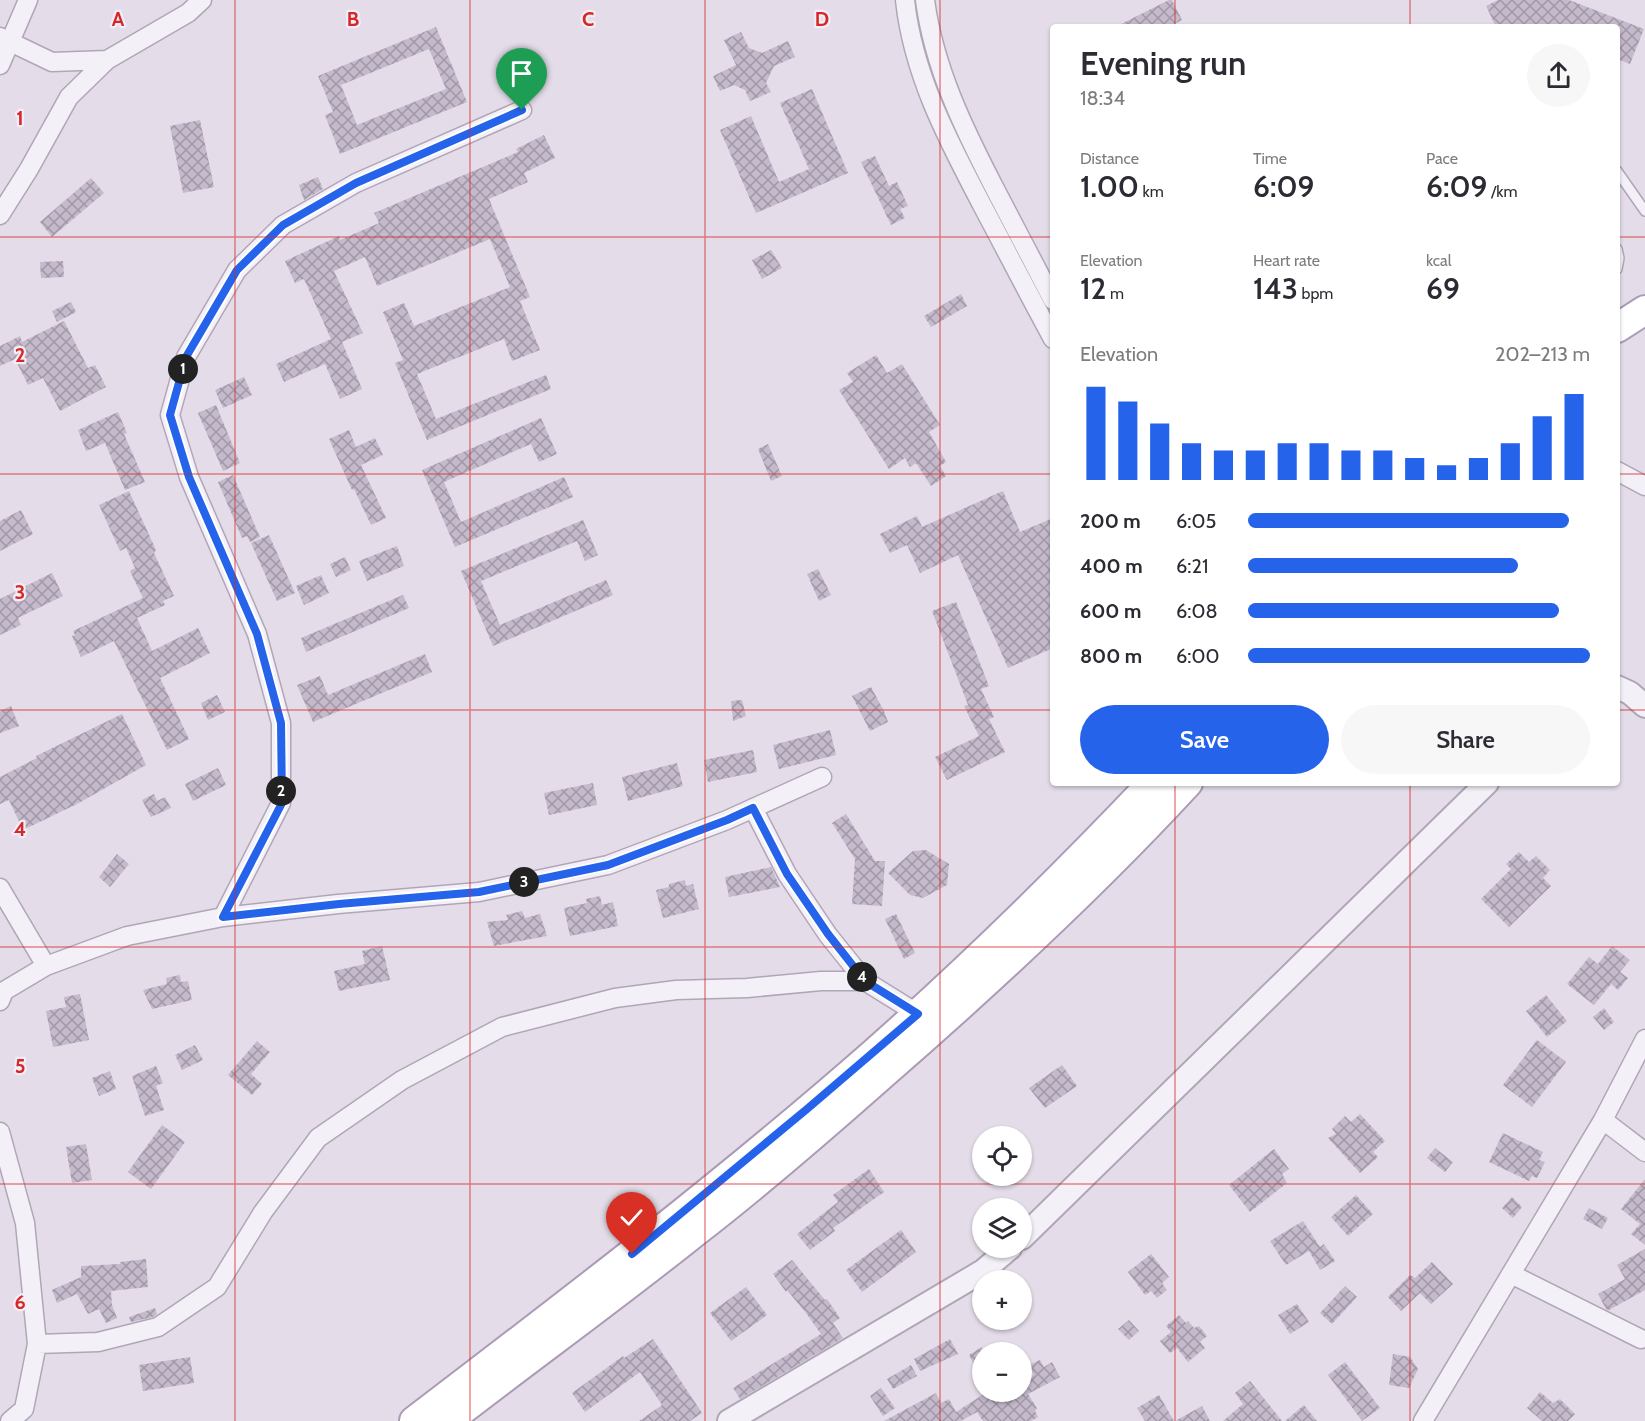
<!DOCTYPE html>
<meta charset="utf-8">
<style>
body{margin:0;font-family:Cabin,sans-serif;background:#f7f7f7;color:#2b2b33;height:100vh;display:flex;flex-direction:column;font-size:22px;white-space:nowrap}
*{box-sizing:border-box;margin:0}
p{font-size:20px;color:#7c7c81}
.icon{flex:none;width:33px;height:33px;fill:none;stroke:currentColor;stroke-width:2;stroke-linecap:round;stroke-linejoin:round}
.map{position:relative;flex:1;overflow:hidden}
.details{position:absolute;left:1050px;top:24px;width:570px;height:762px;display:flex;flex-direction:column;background:#fff;border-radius:6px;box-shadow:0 2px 4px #0004}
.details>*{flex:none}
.buttons{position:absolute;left:972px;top:1126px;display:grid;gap:12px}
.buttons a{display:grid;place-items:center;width:60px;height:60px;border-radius:50%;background:#fff;box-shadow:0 2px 4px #0004;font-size:30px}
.pin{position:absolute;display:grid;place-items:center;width:51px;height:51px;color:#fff;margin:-62px -26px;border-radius:50% 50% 50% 0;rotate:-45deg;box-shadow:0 0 6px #0007}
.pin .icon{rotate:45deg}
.km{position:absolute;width:30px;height:30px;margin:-15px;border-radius:50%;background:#222;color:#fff;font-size:16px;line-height:30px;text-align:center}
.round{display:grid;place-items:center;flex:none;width:63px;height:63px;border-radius:32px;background:#f7f7f7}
.overview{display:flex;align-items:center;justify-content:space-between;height:102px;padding:0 30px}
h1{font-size:33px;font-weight:600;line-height:45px}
.figures{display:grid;grid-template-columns:repeat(3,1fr);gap:9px;height:102px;padding:6px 30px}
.figures div{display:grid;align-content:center}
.figures b{font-size:30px;font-weight:600}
.figures small{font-size:16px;font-weight:400}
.figures p{font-size:16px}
.chart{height:168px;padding:12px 30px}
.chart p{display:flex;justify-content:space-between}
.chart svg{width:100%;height:108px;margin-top:6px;stroke:#2563eb;stroke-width:6}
.cta{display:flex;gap:12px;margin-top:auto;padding:12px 30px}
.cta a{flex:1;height:69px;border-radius:36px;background:#2563eb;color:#fff;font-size:24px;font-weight:600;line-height:69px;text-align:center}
.cta a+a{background:#f7f7f7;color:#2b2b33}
ul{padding:0 30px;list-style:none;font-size:20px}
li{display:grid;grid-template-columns:96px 72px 1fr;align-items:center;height:45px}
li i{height:15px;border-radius:8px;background:#2563eb}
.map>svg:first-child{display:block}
.building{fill:url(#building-cross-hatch);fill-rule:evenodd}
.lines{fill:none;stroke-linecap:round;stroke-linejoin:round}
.service-casing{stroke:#b0a6b7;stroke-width:12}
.minor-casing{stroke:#b0a6b7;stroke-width:21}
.tertiary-casing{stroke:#b0a6b7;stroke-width:26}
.primary-casing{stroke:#ab9bb6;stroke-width:32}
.service{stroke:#f4f0f7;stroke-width:9}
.minor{stroke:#f4f0f7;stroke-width:18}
.tertiary{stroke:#f4f0f7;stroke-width:22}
.primary{stroke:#fff;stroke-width:28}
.route-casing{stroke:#fff;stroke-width:12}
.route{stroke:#2563eb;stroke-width:8}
.grid{fill:none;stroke:#d62828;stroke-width:1.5;stroke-opacity:0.55}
.grid-label{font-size:20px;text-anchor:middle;font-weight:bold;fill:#d62828;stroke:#f2edf6;stroke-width:4.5;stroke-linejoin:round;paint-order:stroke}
</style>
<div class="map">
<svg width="1645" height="1421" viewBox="0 0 1645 1421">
<defs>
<pattern id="building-cross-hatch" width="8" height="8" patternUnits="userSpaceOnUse" patternTransform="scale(1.5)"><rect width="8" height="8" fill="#c5bacc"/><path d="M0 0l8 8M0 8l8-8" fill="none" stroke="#a197a7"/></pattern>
</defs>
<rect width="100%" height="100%" fill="#e4dde9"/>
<!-- building -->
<path class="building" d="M1169 0H1172L1182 20 1169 27H1115Z
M1498 0H1569L1644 29 1630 64 1617 59V27H1496L1486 6Z
M436 27 467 102 340 154 325 115 333 112 318 76ZM429 49 446 89 357 125 341 85Z
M741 32 749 48 762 53 788 41 795 57 774 66 766 83 771 92 750 101 745 90 734 85 720 91 713 76 736 65 724 40Z
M812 89 848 173 756 213 720 130 751 116 779 182 809 169 780 103Z
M200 120 214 187 183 193 170 126Z
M544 135 555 158 524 173 528 182 489 199 530 297 520 301 540 350 512 361 504 339 417 374 436 419 546 375 551 389 427 440 395 363 403 360 383 312 404 303 414 326 510 287 490 239 377 286 365 257 334 271 363 333 342 342 362 389 340 399 325 364 284 382 276 364 331 339 304 279 295 283 285 261 339 236 340 240 379 223 374 213 518 152 516 149Z
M875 156 889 186 897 182 908 206 900 209 905 218 891 225 861 162Z
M318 177 323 189 304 200 299 185Z
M91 178 104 193 52 237 40 222Z
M771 250 782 268 762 279 752 260Z
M63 261 64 277 41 278 40 262Z
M961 294 967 306 931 327 924 316Z
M71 302 76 312 57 322 52 311Z
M64 321 88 368 95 365 106 387 60 411 43 378 28 385 15 359 0 366V346L20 336 22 342Z
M876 355 887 373 902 364 940 425 929 432 946 462 940 466 946 476 931 486 916 463 910 467 905 458 889 469 839 390 853 382 847 373Z
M244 377 252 395 223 408 215 390Z
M216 405 240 463 223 471 198 413Z
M118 412 127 433 124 434 145 482 125 490 105 443 86 451 78 430Z
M541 418 557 454 539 462 531 444 444 482 461 522 564 477 573 497 455 547 422 470Z
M349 430 356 447 375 438 383 455 361 465 386 518 371 525 354 489 352 490 329 439Z
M768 444 782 476 771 481 758 449Z
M233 475 260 537 250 542 247 536 242 538 218 482Z
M129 491 156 550 154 553 174 596 163 601 165 605 137 618 152 651 198 628 210 653 160 678 189 739 167 750 114 641 81 657 72 636 75 635 73 631 143 598 130 571 135 568 126 548 120 551 99 505Z
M1003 491 1020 532 1053 518V648L1008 668 958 555 920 573 907 545 890 553 880 534 917 516 922 527Z
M21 510 33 534 0 551V521Z
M583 520 598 555 585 561 577 541 481 581 500 625 606 580 613 595 493 646 461 571Z
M269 535 295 593 277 601 251 543Z
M397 546 404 566 367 581 359 561Z
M345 557 351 570 336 577 330 564Z
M818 569 831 595 819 601 807 574Z
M52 573 63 596 18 618 21 625 0 635V599Z
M321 575 329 593 304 605 296 586Z
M403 595 409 608 306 652 301 638Z
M956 602 989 686 981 689 994 717 989 719 1005 752 947 780 935 757 979 736 964 706 968 705 932 611Z
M425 654 432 672 313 722 297 685 320 676 328 695Z
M871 687 884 711 888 722 870 731 852 696Z
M217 695 225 712 208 720 201 703Z
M742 700 746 716 733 721 731 701Z
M11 706 19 726 0 733V711Z
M122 714 146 765 77 804 23 830 9 800 0 804V777L37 758 36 756Z
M830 730 836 755 779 769 773 745Z
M753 750 757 772 708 782 704 760Z
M677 763 683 786 628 801 622 777Z
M218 768 226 785 193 801 185 784Z
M593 783 597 805 549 815 544 793Z
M154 794 157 801 165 797 171 808 151 817 142 800Z
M846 814 875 861H885L882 906 852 904 855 859 832 823Z
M926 850 949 864 947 885 923 898 910 895 888 873 913 851Z
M1519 852 1529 862 1536 856 1550 870 1543 878 1551 886 1509 927 1481 899 1511 869 1506 864Z
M117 854 129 864 110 887 99 877Z
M771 867 780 887 729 897 725 877Z
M685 880 686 886 693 884 699 909 663 918 656 890 669 887V884Z
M600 896 602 905 613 902 618 926 570 936 564 908 587 903 586 899Z
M522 911 525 918 540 914 547 936 494 946 487 922 508 920 506 915Z
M896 914 915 953 904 959 885 919Z
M382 946 390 980 339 991 334 971 365 964 362 951Z
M1612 946 1630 960 1620 972 1628 978 1618 990 1611 984 1594 1005 1567 984 1589 957 1598 964Z
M180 975 181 982 188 981 192 1000 152 1009 143 990 167 984 166 978Z
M80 994 89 1040 53 1047 46 1011 66 1007 64 997Z
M1546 995 1567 1021 1547 1037 1526 1011Z
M1604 1008 1614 1022 1604 1030 1593 1017Z
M1537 1040 1566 1062 1532 1107 1503 1085Z
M257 1041 270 1052 251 1074 262 1084 252 1095 228 1075Z
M195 1045 203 1060 182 1070 175 1055Z
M1062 1065 1077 1086 1045 1108 1029 1088Z
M156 1066 163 1083 156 1086 164 1110 145 1116 132 1076Z
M110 1071 116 1089 99 1096 92 1078Z
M1360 1114 1385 1141 1373 1152 1378 1157 1360 1173 1328 1138 1336 1134 1332 1129 1345 1116 1351 1122Z
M162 1125 185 1142 151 1189 128 1172Z
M1503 1133 1543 1152 1539 1160 1545 1162 1537 1178 1532 1176 1529 1181 1489 1162Z
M86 1144 92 1180 72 1183 66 1147Z
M1435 1148 1453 1162 1445 1172 1427 1158Z
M1274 1149 1289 1169 1282 1174 1287 1183 1250 1212 1229 1185Z
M869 1169 884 1192 833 1228 835 1231 810 1250 797 1234 838 1202 833 1195Z
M1645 1179V1245L1631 1234 1640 1224 1621 1209Z
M1356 1195 1373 1214 1348 1236 1331 1217Z
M1512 1197 1522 1207 1513 1218 1502 1208Z
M1589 1208 1608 1218 1602 1229 1583 1219Z
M1303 1221 1320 1247 1324 1244 1335 1261 1320 1270 1309 1251 1286 1265 1270 1241Z
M901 1230 916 1252 862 1292 846 1270Z
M1645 1249V1290L1609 1310 1606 1309 1598 1294 1625 1279 1617 1265Z
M1151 1254 1169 1277 1162 1283 1167 1290 1157 1298 1151 1291 1145 1295 1128 1272Z
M146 1259 148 1287 111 1291 112 1305 117 1318 106 1323 99 1309 88 1314 77 1294 57 1303 52 1290 81 1277V1266L120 1264V1262Z
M792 1260 825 1300 827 1299 840 1318 833 1323 843 1338 740 1399 733 1388 821 1334 806 1313 787 1290 786 1292 773 1274Z
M1432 1262 1453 1284 1431 1304 1420 1293 1401 1311 1388 1297 1410 1275 1415 1278Z
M1345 1286 1357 1297 1332 1324 1320 1313Z
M746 1287 767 1315 731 1341 710 1313Z
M1297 1304 1309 1322 1290 1334 1278 1315Z
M155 1308 157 1314 153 1317 131 1322 129 1317Z
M1179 1315 1186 1323 1188 1321 1194 1328 1199 1326 1207 1336 1200 1342 1205 1348 1188 1362 1177 1348 1170 1353 1160 1341 1171 1332 1166 1326Z
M1129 1320 1139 1331 1129 1340 1118 1329Z
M653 1339 702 1413 690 1421H639L662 1405 640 1372 585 1412 572 1393 623 1356 624 1358Z
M950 1339 958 1354 920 1371 914 1359Z
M982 1347V1380L969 1355Z
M1393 1354 1410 1357 1418 1369 1409 1388 1389 1385Z
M190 1357 194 1383 143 1391 139 1365Z
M1040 1360 1044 1367 1052 1362 1060 1377 1028 1394 1037 1408 1035 1411 1038 1417 1031 1421H983L977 1412 961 1421H884L936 1393 941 1403 949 1399 956 1412 987 1392H1022V1384L1034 1375 1029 1365Z
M1345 1362 1380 1408 1362 1421 1328 1375Z
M911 1365 917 1376 893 1389 887 1379Z
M1250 1381 1282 1421H1223L1243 1404 1235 1393Z
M881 1388 895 1408 883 1416 870 1396Z
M1540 1392 1553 1403 1560 1399 1575 1414 1568 1421H1542L1527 1408Z
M1159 1395 1174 1421H1145L1137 1408Z
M1304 1405 1317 1421H1285Z
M1202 1406 1210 1421H1175Z"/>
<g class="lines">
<defs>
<path id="service" d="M1617 171 1645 211
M1617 249 1619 258 1617 269"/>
<path id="minor" d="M905 0C913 75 948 140 982 205 1006 250 1029 295 1053 339
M925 0C934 68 964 129 995 189 1014 226 1034 263 1053 300
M0 37 52 62 107 60 188 13 202 0
M0 65 28 0
M0 215 29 169 69 97 107 60
M1617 471 1645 486
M753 808 787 874 828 935 865 981
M0 888 46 966
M223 917 281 803V723L257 634 189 477 170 415 186 357 237 270 283 225 356 183 522 110
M0 1001 4 991 46 966 127 936 223 917 338 904 479 892 608 865 727 820 822 777
M1603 1120 1645 1152
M0 1132 25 1223 37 1344 24 1409 10 1421
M1511 1274 1641 1339
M37 1344 98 1342 158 1327 217 1287 263 1212 318 1138 402 1080 502 1027 615 998 676 990 747 988 821 981H865L918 1014
M1423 1421 1603 1120 1645 1039"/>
<path id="tertiary" d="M1617 687 1630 693 1645 706
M1022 1238 1487 783
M729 1421 983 1271 1010 1248"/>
<path id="primary" d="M1617 328 1645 310
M414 1421C570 1302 726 1183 874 1053 970 968 1063 877 1152 783
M448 1421C529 1358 613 1298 694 1233 759 1183 821 1129 882 1075 989 982 1092 887 1188 783"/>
</defs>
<!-- service casing -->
<use href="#service" class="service-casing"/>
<!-- minor casing -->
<use href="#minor" class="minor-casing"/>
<!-- tertiary casing -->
<use href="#tertiary" class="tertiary-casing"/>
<!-- primary casing -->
<use href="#primary" class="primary-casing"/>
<!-- service -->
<use href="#service" class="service"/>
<!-- minor -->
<use href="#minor" class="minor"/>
<!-- tertiary -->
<use href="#tertiary" class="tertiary"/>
<!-- primary -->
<use href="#primary" class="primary"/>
</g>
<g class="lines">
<defs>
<path id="route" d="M522 110 356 183 283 225 237 270 186 357 170 415 189 477 257 634 281 723 282 803 223 917 339 904 479 892 608 865 727 820 753 808 787 874 828 934 865 981 918 1014 807 1109 632 1254"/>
</defs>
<!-- route casing -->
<use href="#route" class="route-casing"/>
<!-- route -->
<use href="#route" class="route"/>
</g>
<!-- grid -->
<path class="grid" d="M235 0V1421M470 0V1421M705 0V1421M940 0V1421M1175 0V27M1410 0V27M0 237H1053M1617 237H1645M0 474H1053M1617 474H1645M0 710H1053M1617 710H1645M1175 783V1421M1410 783V1421M0 947H1645M0 1184H1645"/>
<g class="grid-label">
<text x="118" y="26">A</text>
<text x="353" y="26">B</text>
<text x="588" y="26">C</text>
<text x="822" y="26">D</text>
<text x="20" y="125">1</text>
<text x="20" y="362">2</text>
<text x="20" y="599">3</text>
<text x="20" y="836">4</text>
<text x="20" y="1073">5</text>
<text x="20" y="1309">6</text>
</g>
</svg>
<div class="buttons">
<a><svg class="icon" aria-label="locate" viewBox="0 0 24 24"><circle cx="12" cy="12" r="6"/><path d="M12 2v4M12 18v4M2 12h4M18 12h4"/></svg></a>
<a><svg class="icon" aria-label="layers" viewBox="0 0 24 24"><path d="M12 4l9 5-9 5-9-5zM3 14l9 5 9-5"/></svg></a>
<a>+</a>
<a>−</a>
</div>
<div class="pin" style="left:522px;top:110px;background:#1e9e55"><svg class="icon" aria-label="arrive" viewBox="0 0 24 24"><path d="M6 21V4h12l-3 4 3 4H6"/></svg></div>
<div class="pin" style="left:632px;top:1254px;background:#d93025"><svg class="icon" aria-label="check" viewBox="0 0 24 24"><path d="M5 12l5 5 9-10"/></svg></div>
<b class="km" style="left:183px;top:369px">1</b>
<b class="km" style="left:281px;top:791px">2</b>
<b class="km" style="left:524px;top:882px">3</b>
<b class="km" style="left:862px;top:977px">4</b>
<section class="details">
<div class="overview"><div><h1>Evening run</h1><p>18:34</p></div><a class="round"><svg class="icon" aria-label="share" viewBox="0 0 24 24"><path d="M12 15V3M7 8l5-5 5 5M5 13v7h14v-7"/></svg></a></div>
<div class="figures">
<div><p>Distance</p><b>1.00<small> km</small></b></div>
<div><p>Time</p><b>6:09</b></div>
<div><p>Pace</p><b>6:09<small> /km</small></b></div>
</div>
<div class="figures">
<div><p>Elevation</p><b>12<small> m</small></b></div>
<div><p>Heart rate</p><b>143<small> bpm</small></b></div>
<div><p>kcal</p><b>69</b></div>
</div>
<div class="chart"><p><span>Elevation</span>202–213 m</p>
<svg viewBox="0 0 160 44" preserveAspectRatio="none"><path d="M5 44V6M15 44V12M25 44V21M35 44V29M45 44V32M55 44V32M65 44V29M75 44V29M85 44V32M95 44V32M105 44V35M115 44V38M125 44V35M135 44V29M145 44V18M155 44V9"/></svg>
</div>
<ul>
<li><b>200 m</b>6:05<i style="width:94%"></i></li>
<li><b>400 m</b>6:21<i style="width:79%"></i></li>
<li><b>600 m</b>6:08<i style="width:91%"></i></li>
<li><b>800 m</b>6:00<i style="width:100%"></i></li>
</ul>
<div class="cta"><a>Save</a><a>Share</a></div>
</section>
</div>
